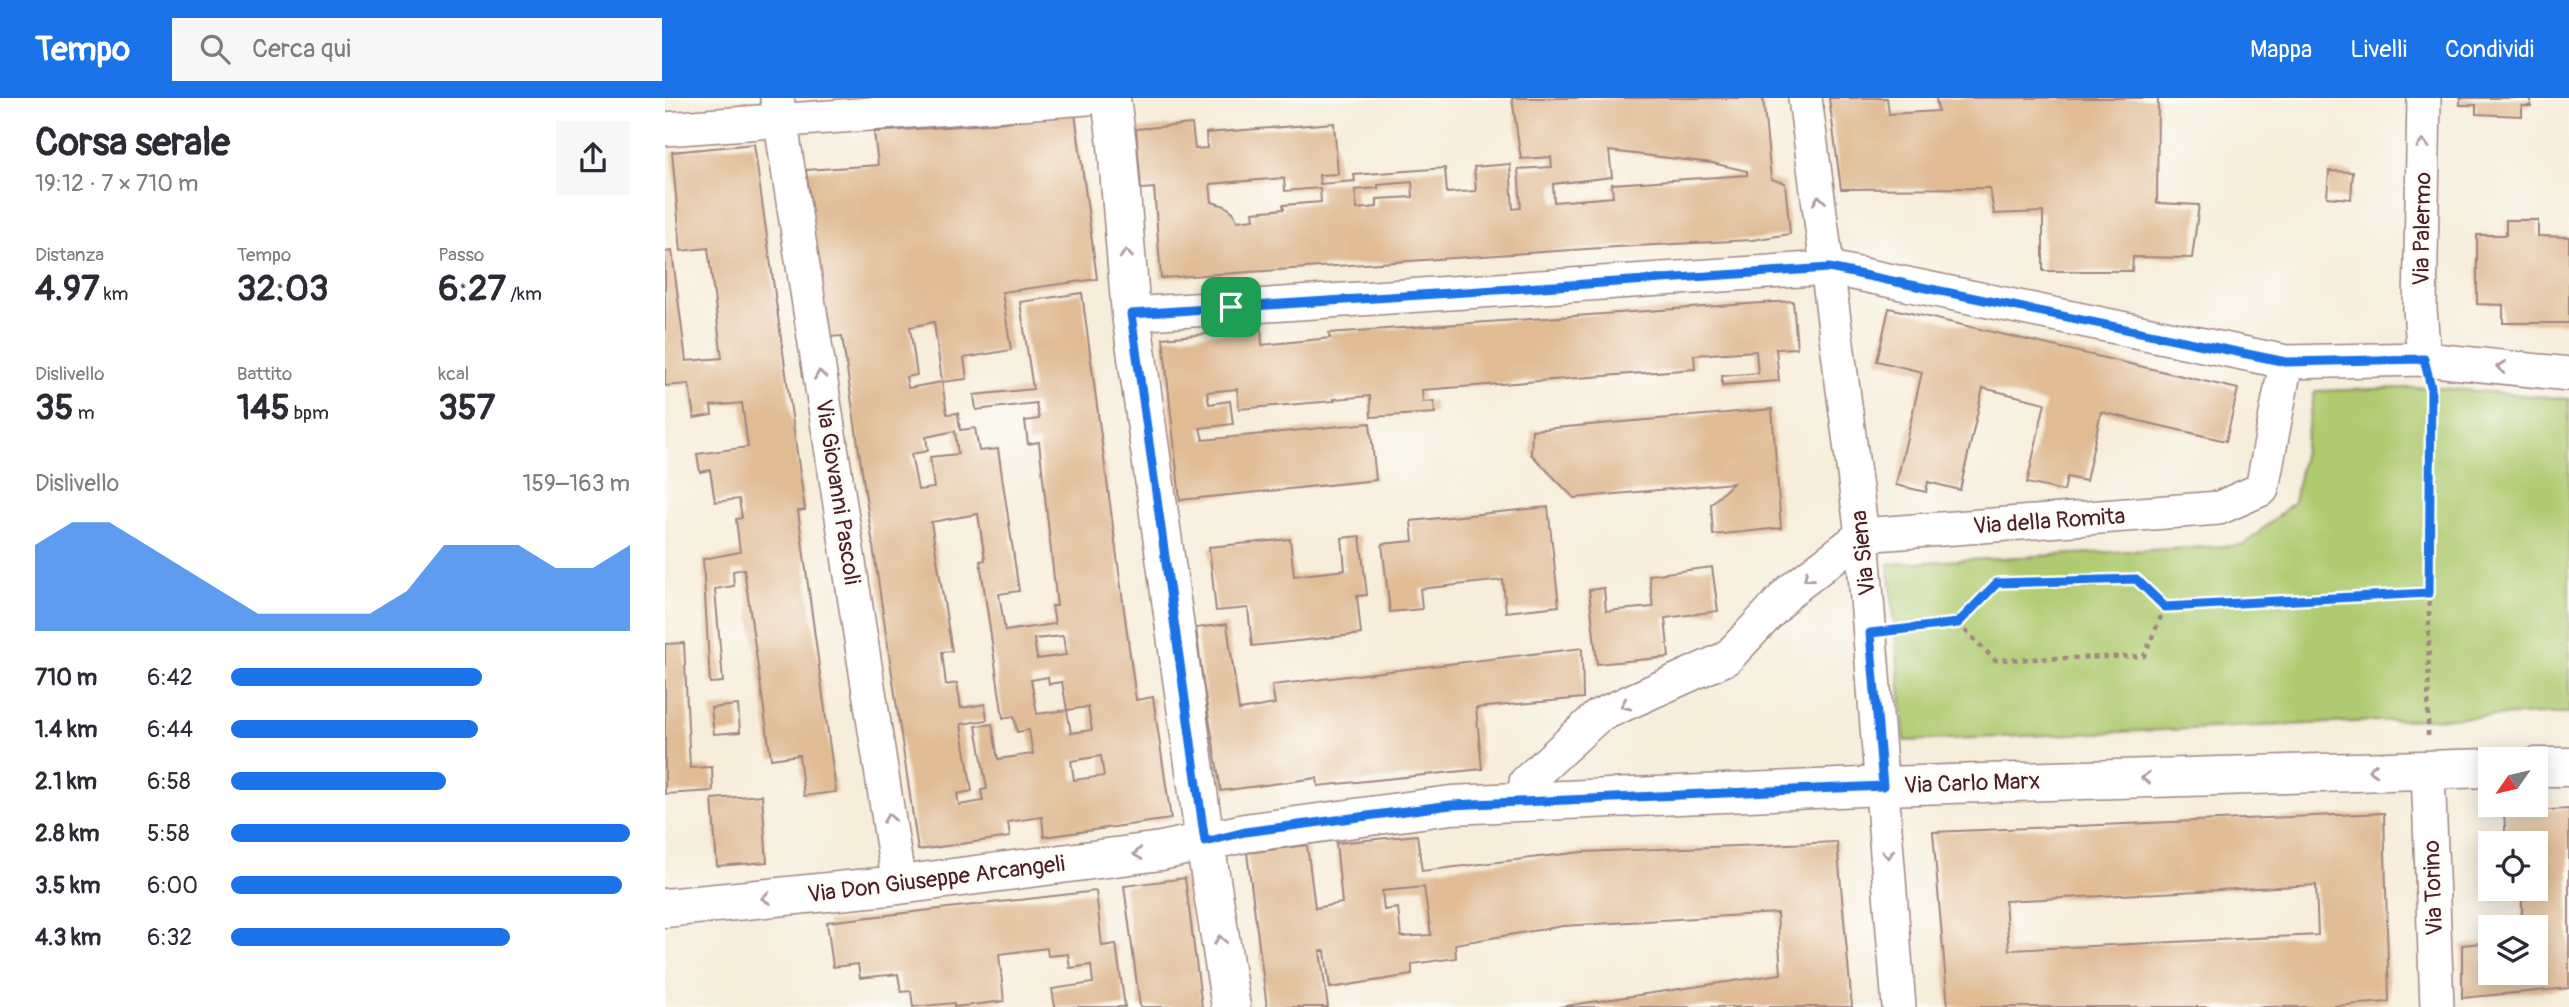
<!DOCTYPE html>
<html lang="it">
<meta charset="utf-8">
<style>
body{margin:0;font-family:Pangolin,sans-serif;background:#f7f7f7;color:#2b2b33;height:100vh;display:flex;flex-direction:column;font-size:26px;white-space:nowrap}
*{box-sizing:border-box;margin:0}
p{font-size:23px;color:#7c7c81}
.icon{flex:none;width:38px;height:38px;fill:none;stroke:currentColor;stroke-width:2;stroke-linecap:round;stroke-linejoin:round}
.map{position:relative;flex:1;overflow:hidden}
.details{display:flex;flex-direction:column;background:#fff;width:665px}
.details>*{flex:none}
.needle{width:46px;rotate:236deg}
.buttons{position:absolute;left:1813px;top:649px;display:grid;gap:14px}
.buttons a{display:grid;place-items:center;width:70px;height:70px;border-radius:0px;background:#fff;box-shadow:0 4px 18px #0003;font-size:35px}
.pin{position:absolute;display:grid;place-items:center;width:60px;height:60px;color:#fff;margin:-30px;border-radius:14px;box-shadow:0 4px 10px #0006}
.round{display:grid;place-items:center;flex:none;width:74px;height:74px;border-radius:0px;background:#f7f7f7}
.head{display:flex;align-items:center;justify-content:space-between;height:119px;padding:0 35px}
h1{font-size:38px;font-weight:700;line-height:52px}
.stats{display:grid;grid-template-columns:repeat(3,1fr);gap:10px;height:119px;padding:7px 35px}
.stats div{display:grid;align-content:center}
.stats b{font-size:35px;font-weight:700}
.stats small{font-size:19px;font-weight:400}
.stats p{font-size:19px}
.chart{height:196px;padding:14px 35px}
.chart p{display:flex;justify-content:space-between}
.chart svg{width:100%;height:126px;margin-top:7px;fill:#1a73e8;opacity:.7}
ul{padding:0 35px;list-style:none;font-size:23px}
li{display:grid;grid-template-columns:112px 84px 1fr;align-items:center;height:52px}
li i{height:18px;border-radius:9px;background:#1a73e8}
header{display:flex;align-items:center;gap:42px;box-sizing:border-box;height:98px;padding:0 35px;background:#1a73e8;color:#fff}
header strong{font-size:33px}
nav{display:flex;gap:38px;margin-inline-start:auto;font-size:24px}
.search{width:490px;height:63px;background:#f7f7f7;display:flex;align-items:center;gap:18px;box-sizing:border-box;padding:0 24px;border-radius:0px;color:#7c7c81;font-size:26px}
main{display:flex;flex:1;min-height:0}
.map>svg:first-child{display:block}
.green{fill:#afca70;stroke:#7c744e;stroke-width:2}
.building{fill:#e0bb94;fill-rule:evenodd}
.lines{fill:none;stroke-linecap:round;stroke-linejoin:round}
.street-casing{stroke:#a08682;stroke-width:36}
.secondary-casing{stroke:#a08682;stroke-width:41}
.path{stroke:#a08682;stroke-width:4.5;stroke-dasharray:5 5;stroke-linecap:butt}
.street{stroke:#fff;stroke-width:33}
.secondary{stroke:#fff;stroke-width:38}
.oneway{stroke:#ae9aa0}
.route-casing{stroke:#fff;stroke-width:14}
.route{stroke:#1a73e8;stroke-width:9}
.labels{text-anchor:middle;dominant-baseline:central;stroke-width:7;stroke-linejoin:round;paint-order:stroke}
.street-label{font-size:23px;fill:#4a1f2b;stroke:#fdfcf7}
</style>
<header>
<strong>Tempo</strong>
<div class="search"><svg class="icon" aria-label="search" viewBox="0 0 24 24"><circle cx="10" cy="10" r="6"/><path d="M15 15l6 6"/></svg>Cerca qui</div>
<nav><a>Mappa</a><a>Livelli</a><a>Condividi</a></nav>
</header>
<main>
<section class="details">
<div class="head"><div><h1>Corsa serale</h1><p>19:12 · 7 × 710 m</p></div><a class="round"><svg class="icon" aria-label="share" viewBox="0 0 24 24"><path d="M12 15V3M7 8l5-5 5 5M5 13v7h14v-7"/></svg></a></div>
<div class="stats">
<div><p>Distanza</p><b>4.97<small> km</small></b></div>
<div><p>Tempo</p><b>32:03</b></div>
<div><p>Passo</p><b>6:27<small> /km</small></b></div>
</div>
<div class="stats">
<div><p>Dislivello</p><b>35<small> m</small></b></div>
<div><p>Battito</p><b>145<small> bpm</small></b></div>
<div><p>kcal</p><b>357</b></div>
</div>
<div class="chart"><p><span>Dislivello</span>159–163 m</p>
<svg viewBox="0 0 160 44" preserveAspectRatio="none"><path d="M0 44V14L10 6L20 6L30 14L40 22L50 30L60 38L70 38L80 38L90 38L100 30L110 14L120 14L130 14L140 22L150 22L160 14V44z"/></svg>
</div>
<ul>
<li><b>710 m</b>6:42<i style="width:63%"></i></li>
<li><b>1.4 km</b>6:44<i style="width:62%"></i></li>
<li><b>2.1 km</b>6:58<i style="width:54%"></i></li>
<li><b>2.8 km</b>5:58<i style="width:100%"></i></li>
<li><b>3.5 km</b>6:00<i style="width:98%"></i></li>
<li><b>4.3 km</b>6:32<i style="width:70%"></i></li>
</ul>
</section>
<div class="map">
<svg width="1904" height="909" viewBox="0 0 1904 909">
<rect width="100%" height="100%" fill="#fdfcf7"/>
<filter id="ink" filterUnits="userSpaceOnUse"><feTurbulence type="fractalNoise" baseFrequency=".0143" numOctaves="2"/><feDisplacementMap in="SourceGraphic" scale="14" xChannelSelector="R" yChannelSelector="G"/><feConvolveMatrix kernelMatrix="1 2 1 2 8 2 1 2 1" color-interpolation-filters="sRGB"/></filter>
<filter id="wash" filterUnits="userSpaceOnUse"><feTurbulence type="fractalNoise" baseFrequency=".00686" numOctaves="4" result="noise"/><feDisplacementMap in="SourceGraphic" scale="28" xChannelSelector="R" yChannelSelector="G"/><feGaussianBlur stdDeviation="1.57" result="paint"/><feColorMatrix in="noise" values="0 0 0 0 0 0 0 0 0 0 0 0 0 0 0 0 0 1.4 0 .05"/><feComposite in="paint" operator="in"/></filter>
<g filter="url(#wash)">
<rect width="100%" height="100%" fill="#f6edda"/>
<!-- green -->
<path class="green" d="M1766 289 1904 301V615L1240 643 1224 466 1579 447 1629 404 1650 293Z"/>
<g id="blocks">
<!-- building -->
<path class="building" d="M847 0H1098L1106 81 1120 85 1125 136 1087 142 951 149 496 180 489 90 476 91 471 31 527 26 530 51 542 50 541 35 669 25 673 76 654 77 655 86 690 83 689 77 780 70 782 95 811 93 809 69 845 66 848 111 856 110 853 71 887 69 886 59 856 61ZM944 53 1047 65 1082 73V77L947 86 948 99 889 104 888 86 947 79ZM619 80 620 93 655 90 656 104 618 107 619 111 588 114 589 121 572 123 568 114 560 108 547 104 545 86ZM747 84 748 99 712 101V109L692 111 690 92 713 90V87Z
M1164 0H1222L1224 16 1273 13 1271 0H1493L1492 105 1534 107 1527 160 1468 159 1467 173H1378V114L1329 116 1325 90 1176 91Z
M1795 0H1866V8H1857V18L1811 16V7H1795Z
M410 15 432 181 337 194 346 252 299 260 302 281 277 284 269 224 245 229 252 277 241 279 243 290 277 284 282 316 293 315 295 332 310 330 314 353 333 351 354 493 334 496 340 533 390 526 387 508H392L374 344 363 346 360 323 374 321 371 305 311 312 309 297 368 291 355 204 417 195 471 602 488 599 506 721 379 739 377 719 343 724 345 739 253 752 177 238 164 239 141 72 213 67 209 34 324 26ZM290 333 293 356 265 359 269 390 253 392 246 356 263 353 261 339ZM313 416 320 462 315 463 338 620 349 618 352 634 364 632 368 656 333 661 327 626 311 628 322 691 316 692 318 703 294 707 292 696 307 693 296 626 322 622 320 606 296 610 292 585 281 587 277 554 287 553 266 424ZM398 538 401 557 372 561 369 541ZM383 579 384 586 397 584 402 612 423 609 427 632 406 635 402 612 372 616 366 582ZM436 658 439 678 409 682 406 663Z
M89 46 140 412 133 413 171 694 139 698 134 657 106 661 79 471 68 473 69 488 50 491 58 584 45 585 38 461 75 454 71 421 77 420 74 401 50 404 45 372 35 374 32 356 83 349 77 305 46 308 47 317 29 320 24 286 0 288V154L7 153 21 263 57 260 43 150 16 153 7 54Z
M1664 73 1688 74 1686 101 1662 99Z
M1841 122H1873V138L1904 139V225H1838V207L1812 206V137H1841Z
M1128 203 1132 250 1111 251 1114 283 1057 287V278L1093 275 1091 253 1029 257 1030 271 757 292 758 304 769 303 770 315 706 319 705 298 669 301 670 303 574 311 572 291 542 294 544 306 565 303 568 326 535 330 538 342 705 325 711 382 515 402 498 240 596 231 597 247 665 240 664 235Z
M1224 210 1573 291 1561 343 1436 314 1421 383 1402 379 1399 393 1362 385 1380 305 1318 290 1295 392 1263 384 1261 394 1231 387 1257 274 1212 263Z
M1107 311 1116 430 1048 437 1046 406 1068 385 909 400 866 356 867 332Z
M883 409 894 508 841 514 838 482 755 491 757 511 725 514 717 446 748 443 746 423Z
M695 438 702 497 692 498 696 536 587 548 583 510 551 513 544 449 625 441 629 478 680 472 677 440Z
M1047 469 1053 513 1000 520 1004 559 932 566 924 492 939 490 941 513 988 509 984 477Z
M562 526 574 612 610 606 607 587 917 550 918 600 811 610 817 671 653 688 652 680 556 693 538 584 531 530Z
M19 545 25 670 47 669 48 693 0 696V546Z
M73 607 75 634 49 636 46 610Z
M97 697 102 764 52 768 47 701Z
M1904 711V890L1797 900V847L1825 844V875H1871V830H1867V827L1857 826V791H1871V746H1841L1839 714Z
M1719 715 1724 904 1651 909H1283L1268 734ZM1651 787 1653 837 1344 852 1340 803Z
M752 737 757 773 917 754 1172 744 1187 909H893L1116 876 1112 815 898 828 790 846 791 860 747 866V877L665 890 660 853H655L663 909H602L582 755 642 747 650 810 677 805 671 745ZM759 789 766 837 736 839 733 810 719 812 717 793Z
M520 780 537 909H475L459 788Z
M431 793 437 848 451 846 460 909H390L387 891 428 885 426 867 405 870 403 856 383 858 382 850 334 856 339 903 289 909V905L248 909 246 893 236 894 233 876 195 880 193 866 168 869 162 824Z"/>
</g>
</g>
<g filter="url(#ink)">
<use href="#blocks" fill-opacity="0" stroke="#a08682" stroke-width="2"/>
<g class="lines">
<defs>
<path id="street" d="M112 0 234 787
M1140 0 1197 437 1234 909
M1759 0 1755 211 1759 261
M0 31 423 0
M466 216 1164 170 1621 264
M1763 671 1772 909
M863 704 861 684 933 618 1062 560 1125 493 1197 437 1554 410 1597 391 1621 264 1759 261 1904 276"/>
<path id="secondary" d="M446 0 452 47 466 216 540 744 566 909
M1871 669H1904
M0 810 234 787 496 753 580 735 786 707 1218 688 1825 670"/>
</defs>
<!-- street casing -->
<use href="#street" class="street-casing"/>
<!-- secondary casing -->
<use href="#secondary" class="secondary-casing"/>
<!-- path -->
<path class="path" d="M1293 525 1330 562 1479 558 1500 509
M1238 531 1293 525 1332 485 1471 481 1500 509 1764 495
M1763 638 1766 294"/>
<!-- street -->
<use href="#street" class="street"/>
<!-- secondary -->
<use href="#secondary" class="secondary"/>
</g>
<!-- one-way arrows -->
<defs><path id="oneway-chevron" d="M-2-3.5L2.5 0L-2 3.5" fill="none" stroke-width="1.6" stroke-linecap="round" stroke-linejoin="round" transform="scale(1.75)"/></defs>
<g class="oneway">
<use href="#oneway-chevron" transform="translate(1758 46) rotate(-89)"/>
<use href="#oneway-chevron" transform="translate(1154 102) rotate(-98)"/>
<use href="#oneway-chevron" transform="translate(461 156) rotate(-95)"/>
<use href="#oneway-chevron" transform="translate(1836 269) rotate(-174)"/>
<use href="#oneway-chevron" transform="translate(155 277) rotate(-99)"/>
<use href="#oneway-chevron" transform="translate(1143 479) rotate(142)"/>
<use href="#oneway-chevron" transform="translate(960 607) rotate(156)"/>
<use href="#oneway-chevron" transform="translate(1708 672) rotate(178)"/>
<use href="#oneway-chevron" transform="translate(1481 680) rotate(178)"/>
<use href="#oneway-chevron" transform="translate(224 720) rotate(-99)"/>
<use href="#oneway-chevron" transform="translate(473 756) rotate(173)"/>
<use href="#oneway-chevron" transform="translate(1223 756) rotate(86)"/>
<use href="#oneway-chevron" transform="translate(101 800) rotate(174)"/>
<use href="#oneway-chevron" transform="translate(555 842) rotate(-99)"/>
</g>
</g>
<g class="lines" filter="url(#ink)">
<defs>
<path id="route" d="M1164 170 1621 264 1759 261 1766 289 1764 495 1500 509 1471 481 1332 485 1293 525 1205 535 1218 688 786 707 580 734 540 744 466 216Z"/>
</defs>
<!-- route casing -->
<use href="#route" class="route-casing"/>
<!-- route -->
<use href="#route" class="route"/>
</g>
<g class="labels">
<!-- street labels -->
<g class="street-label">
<text transform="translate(1757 131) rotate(-89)">Via Palermo</text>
<text transform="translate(173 394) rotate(81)">Via Giovanni Pascoli</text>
<text transform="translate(1384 423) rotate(-4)">Via della Romita</text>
<text transform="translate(1198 455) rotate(-96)">Via Siena</text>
<text transform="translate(1307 685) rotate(-2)">Via Carlo Marx</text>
<text transform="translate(271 781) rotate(-7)">Via Don Giuseppe Arcangeli</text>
<text transform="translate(1768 790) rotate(-92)">Via Torino</text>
</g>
</g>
</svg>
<div class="buttons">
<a><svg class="needle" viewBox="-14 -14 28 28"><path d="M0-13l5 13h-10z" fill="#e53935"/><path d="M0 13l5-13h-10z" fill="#7c7c81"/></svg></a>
<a><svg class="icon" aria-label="locate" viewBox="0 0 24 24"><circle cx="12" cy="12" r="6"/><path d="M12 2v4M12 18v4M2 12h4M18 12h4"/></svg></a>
<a><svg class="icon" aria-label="layers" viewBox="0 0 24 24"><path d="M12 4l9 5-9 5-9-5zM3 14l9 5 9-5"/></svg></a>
</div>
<div class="pin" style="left:566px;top:209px;background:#1e9e55"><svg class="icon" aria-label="arrive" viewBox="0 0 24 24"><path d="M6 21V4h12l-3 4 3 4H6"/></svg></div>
</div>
</main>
